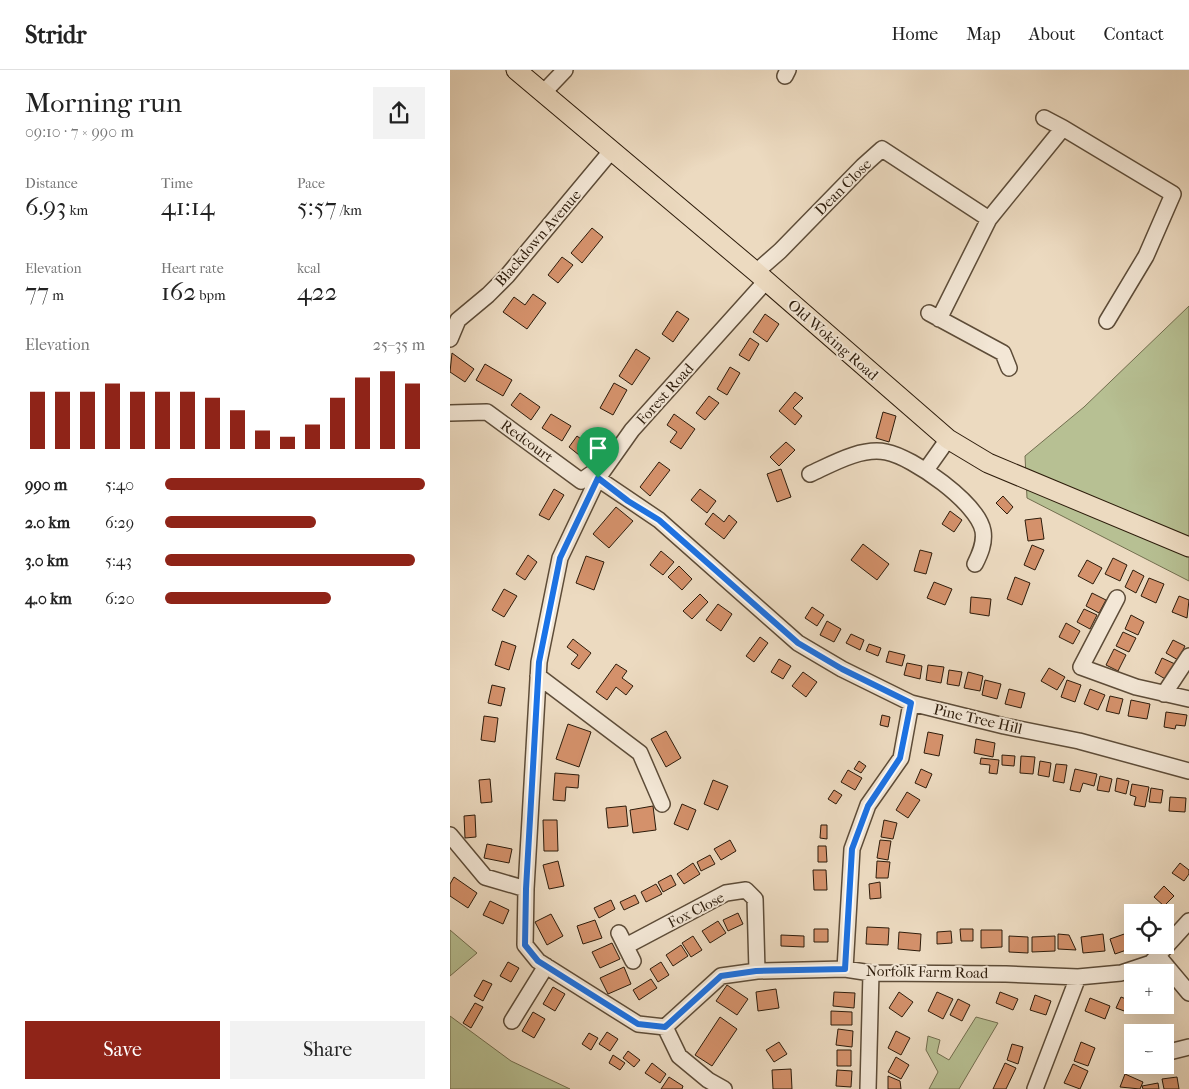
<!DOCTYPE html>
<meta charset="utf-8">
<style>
body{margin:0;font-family:"IM FELL French Canon",serif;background:#f2f2f2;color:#222;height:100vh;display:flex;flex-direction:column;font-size:19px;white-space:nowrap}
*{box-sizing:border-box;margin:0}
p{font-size:16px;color:#767676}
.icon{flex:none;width:28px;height:28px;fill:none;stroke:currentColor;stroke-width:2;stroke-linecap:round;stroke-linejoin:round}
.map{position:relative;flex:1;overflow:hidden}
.drawer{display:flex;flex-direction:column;background:#fff;width:450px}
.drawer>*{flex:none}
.fabs{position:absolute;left:674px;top:834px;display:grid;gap:10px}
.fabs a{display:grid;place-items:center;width:50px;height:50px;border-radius:0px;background:#fff;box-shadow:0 5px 20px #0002;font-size:25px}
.pin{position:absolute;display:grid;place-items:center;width:42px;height:42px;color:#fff;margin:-51px -21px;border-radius:50% 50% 50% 0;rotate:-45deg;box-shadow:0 0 5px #0007}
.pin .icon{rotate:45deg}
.round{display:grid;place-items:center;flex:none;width:52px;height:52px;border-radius:0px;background:#f2f2f2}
.head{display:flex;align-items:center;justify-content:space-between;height:85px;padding:0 25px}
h1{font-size:28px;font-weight:600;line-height:38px}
.stats{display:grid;grid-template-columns:repeat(3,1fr);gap:8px;height:85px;padding:5px 25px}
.stats div{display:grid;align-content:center}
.stats b{font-size:25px;font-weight:600}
.stats small{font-size:14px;font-weight:400}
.stats p{font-size:14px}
.chart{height:140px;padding:10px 25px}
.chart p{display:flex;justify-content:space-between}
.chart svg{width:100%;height:90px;margin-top:5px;stroke:#8f2418;stroke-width:6}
.action{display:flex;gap:10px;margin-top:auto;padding:10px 25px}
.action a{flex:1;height:58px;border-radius:0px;background:#8f2418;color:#fff;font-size:20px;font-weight:600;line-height:58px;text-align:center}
.action a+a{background:#f2f2f2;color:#222}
ul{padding:0 25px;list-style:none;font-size:16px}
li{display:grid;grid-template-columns:80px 60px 1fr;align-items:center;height:38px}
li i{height:12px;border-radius:6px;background:#8f2418}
header{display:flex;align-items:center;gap:30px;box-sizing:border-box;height:70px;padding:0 25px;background:#fff;border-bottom:1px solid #e0e0e0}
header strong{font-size:24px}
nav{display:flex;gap:28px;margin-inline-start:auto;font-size:18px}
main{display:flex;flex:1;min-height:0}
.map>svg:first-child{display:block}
.green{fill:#b7c093;stroke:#726e4f}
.building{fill:#d4916b;stroke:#2d1c0b}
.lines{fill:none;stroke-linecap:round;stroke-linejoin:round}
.minor-casing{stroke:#5d4c38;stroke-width:18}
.major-casing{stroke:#2d1c0b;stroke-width:21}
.minor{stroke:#f3e7d6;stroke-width:15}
.major{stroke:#ecdac0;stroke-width:19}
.route-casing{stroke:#fff;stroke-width:10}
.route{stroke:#1a73e8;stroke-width:6}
.labels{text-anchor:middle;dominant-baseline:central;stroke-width:4;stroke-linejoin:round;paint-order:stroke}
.street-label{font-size:15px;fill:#2d1c0b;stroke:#f3e7d6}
</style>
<header>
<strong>Stridr</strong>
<nav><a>Home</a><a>Map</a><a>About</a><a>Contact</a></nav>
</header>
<main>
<section class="drawer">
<div class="head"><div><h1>Morning run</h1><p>09:10 · 7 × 990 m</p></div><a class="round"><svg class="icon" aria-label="share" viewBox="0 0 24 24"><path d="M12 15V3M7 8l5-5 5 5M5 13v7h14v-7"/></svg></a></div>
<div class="stats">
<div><p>Distance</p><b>6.93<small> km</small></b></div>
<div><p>Time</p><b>41:14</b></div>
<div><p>Pace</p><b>5:57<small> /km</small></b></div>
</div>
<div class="stats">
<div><p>Elevation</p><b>77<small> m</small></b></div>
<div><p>Heart rate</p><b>162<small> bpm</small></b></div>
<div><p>kcal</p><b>422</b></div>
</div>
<div class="chart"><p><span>Elevation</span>25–35 m</p>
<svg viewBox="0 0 160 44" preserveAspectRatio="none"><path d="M5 44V16M15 44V16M25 44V16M35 44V12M45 44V16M55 44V16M65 44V16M75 44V19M85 44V25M95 44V35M105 44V38M115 44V32M125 44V19M135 44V9M145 44V6M155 44V12"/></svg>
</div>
<ul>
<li><b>990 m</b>5:40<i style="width:100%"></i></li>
<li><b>2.0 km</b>6:29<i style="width:58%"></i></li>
<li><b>3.0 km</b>5:43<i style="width:96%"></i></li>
<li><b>4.0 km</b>6:20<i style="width:64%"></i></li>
</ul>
<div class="action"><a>Save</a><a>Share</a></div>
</section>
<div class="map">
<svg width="739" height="1019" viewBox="0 0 739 1019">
<rect width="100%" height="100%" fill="#ecdac0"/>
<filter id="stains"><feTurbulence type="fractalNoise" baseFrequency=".004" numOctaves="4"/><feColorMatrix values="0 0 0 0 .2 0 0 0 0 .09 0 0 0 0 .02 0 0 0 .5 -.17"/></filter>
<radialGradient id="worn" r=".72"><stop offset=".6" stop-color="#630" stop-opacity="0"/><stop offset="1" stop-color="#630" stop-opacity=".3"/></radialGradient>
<!-- green -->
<path class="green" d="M739 236V511L577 428 575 386 634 337Z
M0 860 27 883 0 906Z
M0 946 61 991 120 1019H0Z
M526 947 548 953 509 1019H479L488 1002 476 980 478 966 490 970 487 983 499 990Z"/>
<!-- building -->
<path class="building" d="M142 158 153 167 132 193 121 183Z
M112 187 123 195 108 213 98 205Z
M83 224 96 233 77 259 53 242 64 227 75 235Z
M227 241 239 249 223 272 212 264Z
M315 244 329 254 317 272 303 262Z
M300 268 309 274 299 291 289 285Z
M186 279 200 288 182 315 169 306Z
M2 283 24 299 15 312 0 302Z
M35 294 62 310 53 326 26 310Z
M280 297 290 303 277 325 267 319Z
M164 313 177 320 163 345 150 338Z
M345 322 353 328 343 338 352 346 345 355 329 341Z
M70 323 90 337 81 350 61 335Z
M259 326 269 333 255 350 246 343Z
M433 342 446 346 439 372 426 368Z
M101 344 121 356 112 371 92 358Z
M224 344 245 359 231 379 220 372 227 362 217 355Z
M127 366 148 382 139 393 119 377Z
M336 372 345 380 329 396 320 387Z
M209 392 220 400 200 426 190 417Z
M331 399 341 427 327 432 317 404Z
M104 419 114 425 99 450 89 445Z
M250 419 266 431 257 443 241 430Z
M553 426 563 437 557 444 546 433Z
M166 437 183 451 159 478 143 464Z
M500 441 512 450 504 462 492 454Z
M263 443 274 452 279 445 287 452 274 469 255 454Z
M591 448 594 469 578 471 575 450Z
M413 474 439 494 427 510 401 490Z
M582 475 594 480 585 500 574 495Z
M470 480 482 483 476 504 464 501Z
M211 481 224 492 213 505 200 495Z
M78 485 87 492 75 510 66 504Z
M136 486 154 492 144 520 126 513Z
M663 488 677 495 670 511 655 504Z
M637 490 652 498 643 514 628 506Z
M229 496 242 509 232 520 218 507Z
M683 500 694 506 686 523 675 517Z
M565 507 580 513 572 535 557 529Z
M699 508 714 514 706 533 691 526Z
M484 512 502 519 495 535 477 528Z
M54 519 67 526 54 547 42 540Z
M642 523 656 530 649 543 636 536Z
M250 524 258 532 242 549 233 541Z
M729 526 739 530 737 548 722 542Z
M521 527 541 529 539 546 520 543Z
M268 534 282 544 271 561 256 550Z
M362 537 374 545 367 556 355 548Z
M634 539 647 545 640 559 627 552Z
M681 545 694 552 688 565 675 559Z
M377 551 391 559 384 572 370 565Z
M616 553 630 561 623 574 609 567Z
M673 562 686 568 679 582 666 576Z
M401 564 414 570 410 580 396 573Z
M310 567 318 573 304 592 296 586Z
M123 569 141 583 129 599 121 594 128 585 117 577Z
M723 570 735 576 728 590 716 583Z
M52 571 66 576 59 600 45 595Z
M419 574 431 578 428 586 416 581Z
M664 579 676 585 668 601 656 595Z
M439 581 455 585 452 596 436 592Z
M712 588 725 594 717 610 705 603Z
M329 589 341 596 333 609 321 602Z
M457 593 472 596 470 609 454 605Z
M166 594 177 601 172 608 183 616 176 625 166 617 157 630 146 622Z
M478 595 494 597 491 613 476 610Z
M599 598 615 607 607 620 591 611Z
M499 600 512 602 509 616 497 614Z
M353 602 367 612 356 627 342 616Z
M518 602 533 606 530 621 514 618Z
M535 610 551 614 547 629 532 625Z
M617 610 631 615 625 632 611 627Z
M42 615 55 618 51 636 38 633Z
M559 619 575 623 571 638 555 634Z
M640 619 655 625 648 640 634 634Z
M660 626 673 629 669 644 656 641Z
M681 630 700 634 697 649 678 646Z
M716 642 737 645 735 656 726 655 725 659 714 657Z
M432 645 440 647 438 657 430 655Z
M34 646 48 648 45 672 31 670Z
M118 654 141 662 129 697 106 689Z
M216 661 231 688 216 697 201 669Z
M478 662 493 665 489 686 474 683Z
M526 669 545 673 543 687 524 683Z
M552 685 565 686 564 696 552 695Z
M571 686 585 687 583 704 570 703Z
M531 688 549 690 547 704 539 703 540 695 530 694Z
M409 691 416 696 411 703 404 699Z
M590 691 601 693 599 707 588 705Z
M606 694 617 695 614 713 603 711Z
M471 699 482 704 476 718 465 713Z
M625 699 647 704 644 716 633 713 630 722 620 720Z
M398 700 412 708 405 720 391 712Z
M105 703 129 705 128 718 116 717 115 731 103 730Z
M650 706 662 709 659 722 647 720Z
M667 708 679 711 676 724 665 721Z
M40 709 42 732 31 733 29 710Z
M263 710 278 716 268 740 254 734Z
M682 714 699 717 695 737 684 735 686 727 680 725Z
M701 718 713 720 711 733 699 732Z
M384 720 392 725 386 734 378 729Z
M457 722 470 730 458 748 446 740Z
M720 727 736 728 735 742 719 741Z
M232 734 246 740 238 760 224 754Z
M176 736 178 756 158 758 156 738Z
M203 736 206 760 183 763 180 740Z
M25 745 26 767 15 768 14 746Z
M93 750H107L108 781H94Z
M434 750 447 753 443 769 431 767Z
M371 755H377V769L370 768Z
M280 770 286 781 271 790 264 779Z
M430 770 441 771 438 790 427 788Z
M37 774 62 779 59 793 34 788Z
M368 776H376L377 792H368Z
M260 785 265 794 251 801 247 792Z
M108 791 114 816 99 819 93 795Z
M427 791 440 792 438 808H426Z
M243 793 250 804 234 814 227 804Z
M730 793 739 800V804L734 811 722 803Z
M363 800H376L377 820H364Z
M221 805 226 815 213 822 208 812Z
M4 807 27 823 18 838 0 826V814Z
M430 812 431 828 420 829 419 814Z
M206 814 212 824 196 832 191 822Z
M714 816 724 826 714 836 704 827Z
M185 825 189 833 174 840 170 832Z
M161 830 165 839 149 848 144 838Z
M40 831 59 840 53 854 33 845Z
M701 835 714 842H696Z
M288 843 293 854 278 861 273 850Z
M101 844 113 866 97 875 85 852Z
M145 850 152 868 133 874 127 856Z
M268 851 276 863 260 873 252 861Z
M417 857 439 858 438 875 416 874Z
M364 859H378V872H364Z
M510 859H523V871H511Z
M531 860H552V877L531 878Z
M501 861 502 873 487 874V862Z
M449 862 471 864 470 881 448 879Z
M680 862 682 875 685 877 665 884 660 869Z
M608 864 619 865 626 880 608 879Z
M653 864 655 881 633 883 631 867Z
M331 865 354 866V877L331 876Z
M243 866 252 880 241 887 232 873Z
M559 866 578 867V883L559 882Z
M605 866V881L582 882V867Z
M162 873 170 889 150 898 142 882Z
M231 875 238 886 223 896 216 885Z
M58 892 69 898 61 912 50 906Z
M211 892 219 905 208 912 200 899Z
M174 897 181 914 158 924 150 908Z
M201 909 207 918 189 930 183 920Z
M33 910 42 914 33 931 24 926Z
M277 915 298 929 287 945 266 931Z
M103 917 115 924 105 941 93 934Z
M326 919 329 938 308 941 306 922Z
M384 922 405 923 404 938 383 936Z
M449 922 463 932 452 947 439 938Z
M487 922 503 929 493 949 478 941Z
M550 922 568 929 563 940 546 933Z
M585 925 601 931 596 945 580 940Z
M671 927 681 931 677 942 666 938Z
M640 928 660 936 655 949 635 941Z
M508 929 520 935 512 951 500 945Z
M25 933 33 937 21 958 13 953Z
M381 941 402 942V955H381Z
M83 942 95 949 84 968 72 961Z
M270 947 287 959 262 996 245 985Z
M388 959 403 961 402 977 386 975Z
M446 961 460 968 451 985 438 978Z
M157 962 168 969 160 981 149 974Z
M139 963 148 968 141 980 132 974Z
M329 972 337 984 324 992 316 980Z
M631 972 645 978 638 996 624 991Z
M562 974 573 977 568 994 557 990Z
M387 980H401V996H387Z
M178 981 190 990 184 997 173 988Z
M163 985 175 993 170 1000 159 993Z
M446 987 459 995 451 1009 438 1002Z
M682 987V995H688L689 998 679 1000 676 988Z
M202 993 216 1004 210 1013 195 1003Z
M555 993 566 998 556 1019H543Z
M623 994 638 1001 630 1019 614 1013Z
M341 999 342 1019H323L322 1000Z
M387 1000 402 1001 401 1017 386 1016Z
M675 1004 693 1012 690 1019 670 1017Z
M438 1006 450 1011 451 1019H438Z
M219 1007 233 1016 232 1019H211Z
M727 1007 729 1019H714L712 1009Z
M708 1013 709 1019H693L692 1016Z"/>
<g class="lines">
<defs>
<path id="minor" d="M335 6 338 0
M93 23 115 0
M613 58 723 124 696 186 657 251
M539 149 613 58 594 48
M306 202 330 181 413 96 432 79 539 149 489 249
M479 243 553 283 559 298
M0 269 8 250 38 225 57 206 162 80
M0 343 37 342 131 411 141 404 209 450 348 573 392 599 461 633 554 656 629 671 739 701
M476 400 498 369
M360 404C382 394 411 377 436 382 463 387 528 433 533 461 535 473 530 484 525 494
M667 528 631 597 686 617 739 629
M88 606 190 683 212 734
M714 624 739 586
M0 765 35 807 76 819
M169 863 183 891
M176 876 276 823 296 820 305 829 307 901
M708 886 739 923
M395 899 402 779 418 735 451 688 461 633
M62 951 96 896
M215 957 188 954 88 891 75 875 76 819 89 592 110 488 148 408 182 360 316 211
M215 957 271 906 307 901 395 899 421 903 556 904 628 907 671 903 701 893 739 851
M215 957 229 986 258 1010 274 1019
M715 983 739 977
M418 1019 421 903
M585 1019 628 907"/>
<path id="major" d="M66 0 306 202 498 369 538 393 739 477"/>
</defs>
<!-- minor casing -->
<use href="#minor" class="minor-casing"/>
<!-- major casing -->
<use href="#major" class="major-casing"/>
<!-- minor -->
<use href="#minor" class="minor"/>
<!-- major -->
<use href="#major" class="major"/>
</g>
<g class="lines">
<defs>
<path id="route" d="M148 408 178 431 209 450 348 573 392 599 461 633 450 688 418 736 402 779 395 899 306 901 271 906 215 957 188 954 88 891 75 875 76 819 89 592 110 488Z"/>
</defs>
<!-- route casing -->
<use href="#route" class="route-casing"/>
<!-- route -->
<use href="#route" class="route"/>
</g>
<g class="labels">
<!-- street labels -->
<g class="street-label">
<text transform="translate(393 117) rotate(-45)">Dean Close</text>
<text transform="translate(88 168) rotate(-49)">Blackdown Avenue</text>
<text transform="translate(383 270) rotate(41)">Old Woking Road</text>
<text transform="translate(215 324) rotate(-48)">Forest Road</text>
<text transform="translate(77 371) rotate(36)">Redcourt</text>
<text transform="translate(528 649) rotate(13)">Pine Tree Hill</text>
<text transform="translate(246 840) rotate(-27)">Fox Close</text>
<text transform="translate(477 902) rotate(1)">Norfolk Farm Road</text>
</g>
</g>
<rect width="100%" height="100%" filter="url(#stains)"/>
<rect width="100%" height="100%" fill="url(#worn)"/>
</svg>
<div class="fabs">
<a><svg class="icon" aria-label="locate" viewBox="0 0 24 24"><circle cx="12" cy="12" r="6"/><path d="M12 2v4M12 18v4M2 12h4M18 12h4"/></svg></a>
<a>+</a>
<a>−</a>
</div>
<div class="pin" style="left:148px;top:408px;background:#1e9e55"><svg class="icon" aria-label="arrive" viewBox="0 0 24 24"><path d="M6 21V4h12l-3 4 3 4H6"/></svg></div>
</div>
</main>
